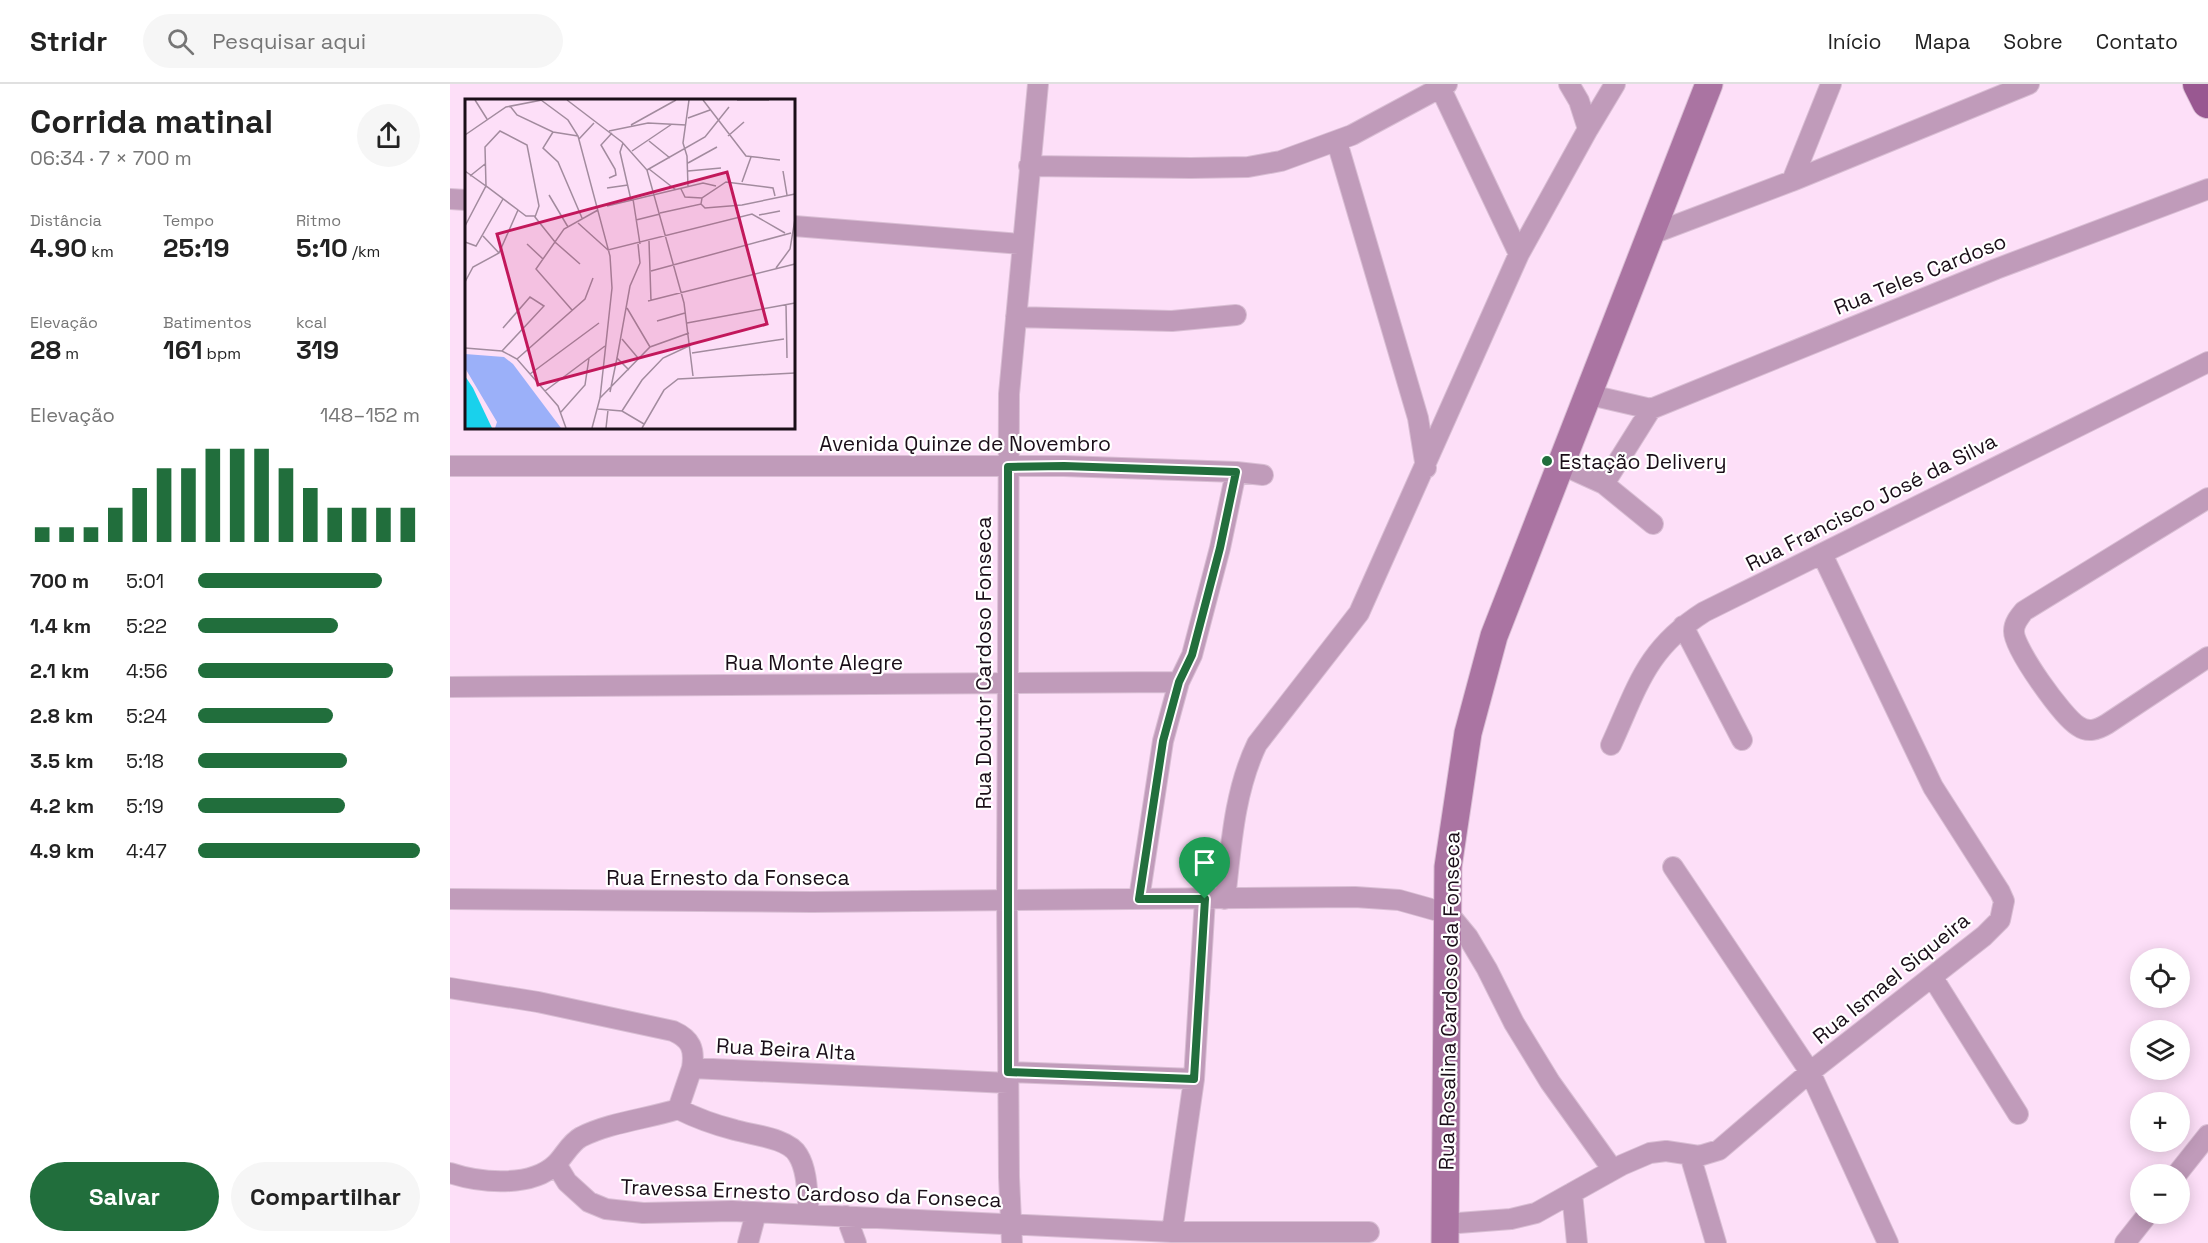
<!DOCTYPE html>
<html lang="pt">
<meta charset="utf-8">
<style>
body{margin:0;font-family:"Space Grotesk",sans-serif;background:#f6f6f6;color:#222;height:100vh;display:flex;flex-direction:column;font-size:22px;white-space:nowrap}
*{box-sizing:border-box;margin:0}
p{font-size:20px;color:#767676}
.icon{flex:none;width:33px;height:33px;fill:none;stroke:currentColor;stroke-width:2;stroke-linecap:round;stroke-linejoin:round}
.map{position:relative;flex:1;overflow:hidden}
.panel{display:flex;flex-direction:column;background:#fff;width:450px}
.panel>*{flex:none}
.fabs{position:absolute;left:1680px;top:864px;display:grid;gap:12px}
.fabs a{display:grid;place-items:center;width:60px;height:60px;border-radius:50%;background:#fff;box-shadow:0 3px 15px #0003;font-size:30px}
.pin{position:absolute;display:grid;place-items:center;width:51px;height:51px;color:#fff;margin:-62px -26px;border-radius:50% 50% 50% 0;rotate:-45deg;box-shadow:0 0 6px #0007}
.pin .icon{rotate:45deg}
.round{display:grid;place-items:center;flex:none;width:63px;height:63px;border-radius:32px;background:#f6f6f6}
.overview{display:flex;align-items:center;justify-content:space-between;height:102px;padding:0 30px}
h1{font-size:33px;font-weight:700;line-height:45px}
.figures{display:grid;grid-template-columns:repeat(3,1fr);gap:9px;height:102px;padding:6px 30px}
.figures div{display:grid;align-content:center}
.figures b{font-size:26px;font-weight:700}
.figures small{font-size:16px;font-weight:400}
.figures p{font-size:16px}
.chart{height:168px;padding:12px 30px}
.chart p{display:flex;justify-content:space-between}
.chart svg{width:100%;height:108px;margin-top:6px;stroke:#216e3c;stroke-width:6}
.action{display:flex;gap:12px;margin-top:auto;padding:12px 30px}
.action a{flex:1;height:69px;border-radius:36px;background:#216e3c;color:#fff;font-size:24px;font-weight:700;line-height:69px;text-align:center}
.action a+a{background:#f6f6f6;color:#222}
ul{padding:0 30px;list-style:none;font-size:20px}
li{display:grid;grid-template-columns:96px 72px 1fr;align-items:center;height:45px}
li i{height:15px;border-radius:8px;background:#216e3c}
header{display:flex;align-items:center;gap:36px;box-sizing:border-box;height:84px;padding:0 30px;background:#fff;border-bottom:2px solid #e0e0e0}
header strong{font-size:28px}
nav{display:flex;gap:33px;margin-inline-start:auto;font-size:21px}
.search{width:420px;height:54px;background:#f6f6f6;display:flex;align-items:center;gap:15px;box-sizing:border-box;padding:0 21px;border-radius:33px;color:#767676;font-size:22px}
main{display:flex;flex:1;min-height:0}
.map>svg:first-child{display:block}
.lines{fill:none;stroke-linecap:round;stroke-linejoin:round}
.street-casing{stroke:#d9bed4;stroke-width:22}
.secondary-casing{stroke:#d9bed4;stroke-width:29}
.primary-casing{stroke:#d9bed4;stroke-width:34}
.street{stroke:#c09bba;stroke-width:20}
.secondary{stroke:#aa74a2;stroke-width:27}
.primary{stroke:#995891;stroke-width:32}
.route-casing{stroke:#fff;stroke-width:12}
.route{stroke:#216e3c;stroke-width:8}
.poi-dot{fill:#216e3c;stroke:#fff;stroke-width:2}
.labels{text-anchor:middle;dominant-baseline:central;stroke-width:4.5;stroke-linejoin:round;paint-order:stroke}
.street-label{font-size:21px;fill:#1a0e18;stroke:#fff}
.poi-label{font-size:21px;fill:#1a0e18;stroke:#fff;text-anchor:start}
.inset-road{fill:none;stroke:#a28b9e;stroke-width:1.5}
.view{fill:#c2185b;fill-opacity:0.15;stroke:#c2185b;stroke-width:3}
.inset-edge{fill:none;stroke:#1a0e18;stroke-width:3}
</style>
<header>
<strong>Stridr</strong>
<div class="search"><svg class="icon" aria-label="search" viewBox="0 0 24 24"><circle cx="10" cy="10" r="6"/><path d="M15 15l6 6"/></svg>Pesquisar aqui</div>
<nav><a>Início</a><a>Mapa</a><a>Sobre</a><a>Contato</a></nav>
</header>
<main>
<section class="panel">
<div class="overview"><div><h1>Corrida matinal</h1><p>06:34 · 7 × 700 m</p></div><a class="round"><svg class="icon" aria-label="share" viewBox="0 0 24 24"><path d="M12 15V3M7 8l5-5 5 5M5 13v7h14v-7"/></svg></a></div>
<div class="figures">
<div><p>Distância</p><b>4.90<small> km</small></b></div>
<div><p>Tempo</p><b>25:19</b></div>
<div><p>Ritmo</p><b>5:10<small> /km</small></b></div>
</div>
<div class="figures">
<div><p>Elevação</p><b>28<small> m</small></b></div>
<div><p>Batimentos</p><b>161<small> bpm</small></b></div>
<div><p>kcal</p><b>319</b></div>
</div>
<div class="chart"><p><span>Elevação</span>148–152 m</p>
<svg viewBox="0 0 160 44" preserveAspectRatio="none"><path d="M5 44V38M15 44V38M25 44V38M35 44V30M45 44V22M55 44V14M65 44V14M75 44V6M85 44V6M95 44V6M105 44V14M115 44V22M125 44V30M135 44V30M145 44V30M155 44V30"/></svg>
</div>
<ul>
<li><b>700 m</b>5:01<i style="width:83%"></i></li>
<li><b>1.4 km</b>5:22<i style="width:63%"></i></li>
<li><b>2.1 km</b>4:56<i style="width:88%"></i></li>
<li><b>2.8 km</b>5:24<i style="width:61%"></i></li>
<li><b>3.5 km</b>5:18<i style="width:67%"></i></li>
<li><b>4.2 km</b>5:19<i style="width:66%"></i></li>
<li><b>4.9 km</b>4:47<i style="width:100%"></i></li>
</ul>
<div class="action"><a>Salvar</a><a>Compartilhar</a></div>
</section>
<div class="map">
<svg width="1758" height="1159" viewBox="0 0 1758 1159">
<rect width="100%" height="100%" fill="#fddff8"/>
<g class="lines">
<defs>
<path id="street" d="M991 5 1069 170
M1138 45 1165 0
M887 58 968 334 976 384
M579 82 741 84 798 83 831 77 902 51 997 0
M1342 97 1381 0
M0 115 16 116
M344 142 572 160
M1202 150 1342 97 1579 0
M566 233 722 237 786 231
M1136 310 1201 325 1154 400
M1201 325 1546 185 1758 105
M1110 380 1154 400 1203 440
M0 382H614L786 388 813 391
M1758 414 1574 527C1569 533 1564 539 1564 547 1563 564 1613 633 1628 642 1638 649 1647 646 1657 640L1758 573
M1233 542 1292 656
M0 603 729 598
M1161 661C1188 602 1196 565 1254 528L1758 278
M1223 783 1360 988 1438 1159
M0 815 362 818 905 813 949 816 999 830 1018 853 1037 885 1064 939 1100 998 1163 1086
M689 815 713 657 729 598 742 571 770 464 786 388
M775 815C781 763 784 708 807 660L909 529 1069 170 1138 45 1129 17 1119 0
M1483 894 1568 1030
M0 904 88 918 223 947C241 955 245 965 242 984L558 999
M558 988 744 995
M228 1025C246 1034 265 1041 285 1046 302 1051 339 1054 348 1071 358 1087 357 1112 359 1130
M1240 1071 1266 1159
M106 1080 117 1098 139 1118 156 1125 193 1129 282 1127 722 1148H919
M0 1089C30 1099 81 1104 106 1080 115 1071 120 1059 131 1053 161 1038 197 1035 228 1025L242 984
M1727 1090 1758 1051
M1122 1109 1127 1159
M396 1132 406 1159
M995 1140 1061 1135 1086 1129 1172 1081 1200 1069 1216 1067 1249 1072 1269 1066 1360 988 1534 852 1550 836 1554 817 1550 808 1483 703 1372 470
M722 1148 744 995 755 815
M298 1159 306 1129
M562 1159 559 1093 557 814 559 310 588 0
M1675 1159 1698 1130"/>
<path id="secondary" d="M995 1159 998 783 1018 649 1044 552 1259 0"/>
<path id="primary" d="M1749 0 1758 18"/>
</defs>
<!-- street casing -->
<use href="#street" class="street-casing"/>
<!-- secondary casing -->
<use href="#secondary" class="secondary-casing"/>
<!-- primary casing -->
<use href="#primary" class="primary-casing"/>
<!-- street -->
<use href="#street" class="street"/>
<!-- secondary -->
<use href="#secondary" class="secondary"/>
<!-- primary -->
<use href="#primary" class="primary"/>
</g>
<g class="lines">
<defs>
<path id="route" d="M614 382 786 388 770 464 742 571 729 598 713 657 689 815H755L744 995 558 988V383Z"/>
</defs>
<!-- route casing -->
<use href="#route" class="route-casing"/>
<!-- route -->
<use href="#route" class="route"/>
</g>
<!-- markers -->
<circle class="poi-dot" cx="1097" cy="377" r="6"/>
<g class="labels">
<!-- street labels -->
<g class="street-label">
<text transform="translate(1470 190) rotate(-22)">Rua Teles Cardoso</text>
<text x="515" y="359">Avenida Quinze de Novembro</text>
<text transform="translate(1421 418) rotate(-27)">Rua Francisco José da Silva</text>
<text x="364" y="578">Rua Monte Alegre</text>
<text transform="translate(533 579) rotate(-90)">Rua Doutor Cardoso Fonseca</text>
<text x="278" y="793">Rua Ernesto da Fonseca</text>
<text transform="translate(1441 894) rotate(-39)">Rua Ismael Siqueira</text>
<text transform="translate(999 917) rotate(-89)">Rua Rosalina Cardoso da Fonseca</text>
<text transform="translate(336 965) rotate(3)">Rua Beira Alta</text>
<text transform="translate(361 1109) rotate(2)">Travessa Ernesto Cardoso da Fonseca</text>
</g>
<!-- poi labels -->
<g class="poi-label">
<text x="1109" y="377">Estação Delivery</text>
</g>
</g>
<!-- overview -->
<g transform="translate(15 15)">
<rect width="330" height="330" fill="#fddff8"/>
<path d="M0 255 39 258 48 265 96 329H30L32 323 0 269Z" fill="#9bb0f9"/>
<path d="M0 277 8 289 27 329H0Z" fill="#19d1ec"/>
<path class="inset-road" d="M10 1 22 20M76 1 103 21 113 37 145 157 147 189 135 299 127 329M102 1 157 43 182 71 219 204 228 277M238 1 281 57 315 61M272 1H304M45 7 52 16 88 33 113 37M223 19 245 11M166 26 211 1M144 32 183 24 221 26M88 33 78 49 93 63 117 119M0 36 41 8 77 1M263 37 279 23M114 40 129 24M184 42 205 59M158 44 155 53 166 101M167 52 207 25M223 64 252 48M184 70 211 91M182 71 240 38 264 8M0 72 21 87 20 48 35 32 62 46 74 107 70 118 90 143 115 165M223 72 256 69M318 72 322 96M5 77 20 65M144 79 151 76 150 70 136 46 147 34M277 83 286 58M223 88 222 57 218 44 224 1M142 89 163 86M216 90 220 98 237 99M84 96 103 128M168 100 175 145M236 105 237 99 261 83 308 89 310 97M142 107 238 84 251 87M53 111 61 117H70M195 114 236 105 240 109 277 106 330 95M294 116 315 112M171 121 195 115M113 124 143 151 287 115 320 134M0 127 21 87 53 111 34 154 8 168 0 183M18 137 34 154M184 142 186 202M0 143 11 147 38 100M62 145 78 160M311 169 325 150 330 120M186 172 326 134M183 202 330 165M321 206 322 259M162 209 185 248M107 211 71 170 99 130 133 111M192 222 220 214M222 224 330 204M157 240 173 259M0 249 37 252 52 260 93 307 101 329M37 252 79 207 65 198 38 229M227 254 319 240M52 260 120 200 128 179M164 271 152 259 165 187 175 164 173 145M65 275 134 224M80 292 140 247M145 293 152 259M135 299 185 248 224 234M133 310 157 312 179 325M157 312 177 281 198 259 226 246M96 313 120 286 124 259M141 329 143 311M177 329 199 291 213 280 330 274"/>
<path class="view" d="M262 73 302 225 73 286 32 135Z"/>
<rect width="330" height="330" class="inset-edge"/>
</g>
</svg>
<div class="fabs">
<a><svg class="icon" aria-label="locate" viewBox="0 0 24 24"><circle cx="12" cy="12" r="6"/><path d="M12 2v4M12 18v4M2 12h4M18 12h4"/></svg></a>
<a><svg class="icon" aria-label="layers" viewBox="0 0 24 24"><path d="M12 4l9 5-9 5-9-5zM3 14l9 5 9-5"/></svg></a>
<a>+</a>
<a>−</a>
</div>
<div class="pin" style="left:755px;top:815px;background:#1e9e55"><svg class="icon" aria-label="arrive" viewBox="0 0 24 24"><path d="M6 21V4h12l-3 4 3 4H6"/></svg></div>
</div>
</main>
